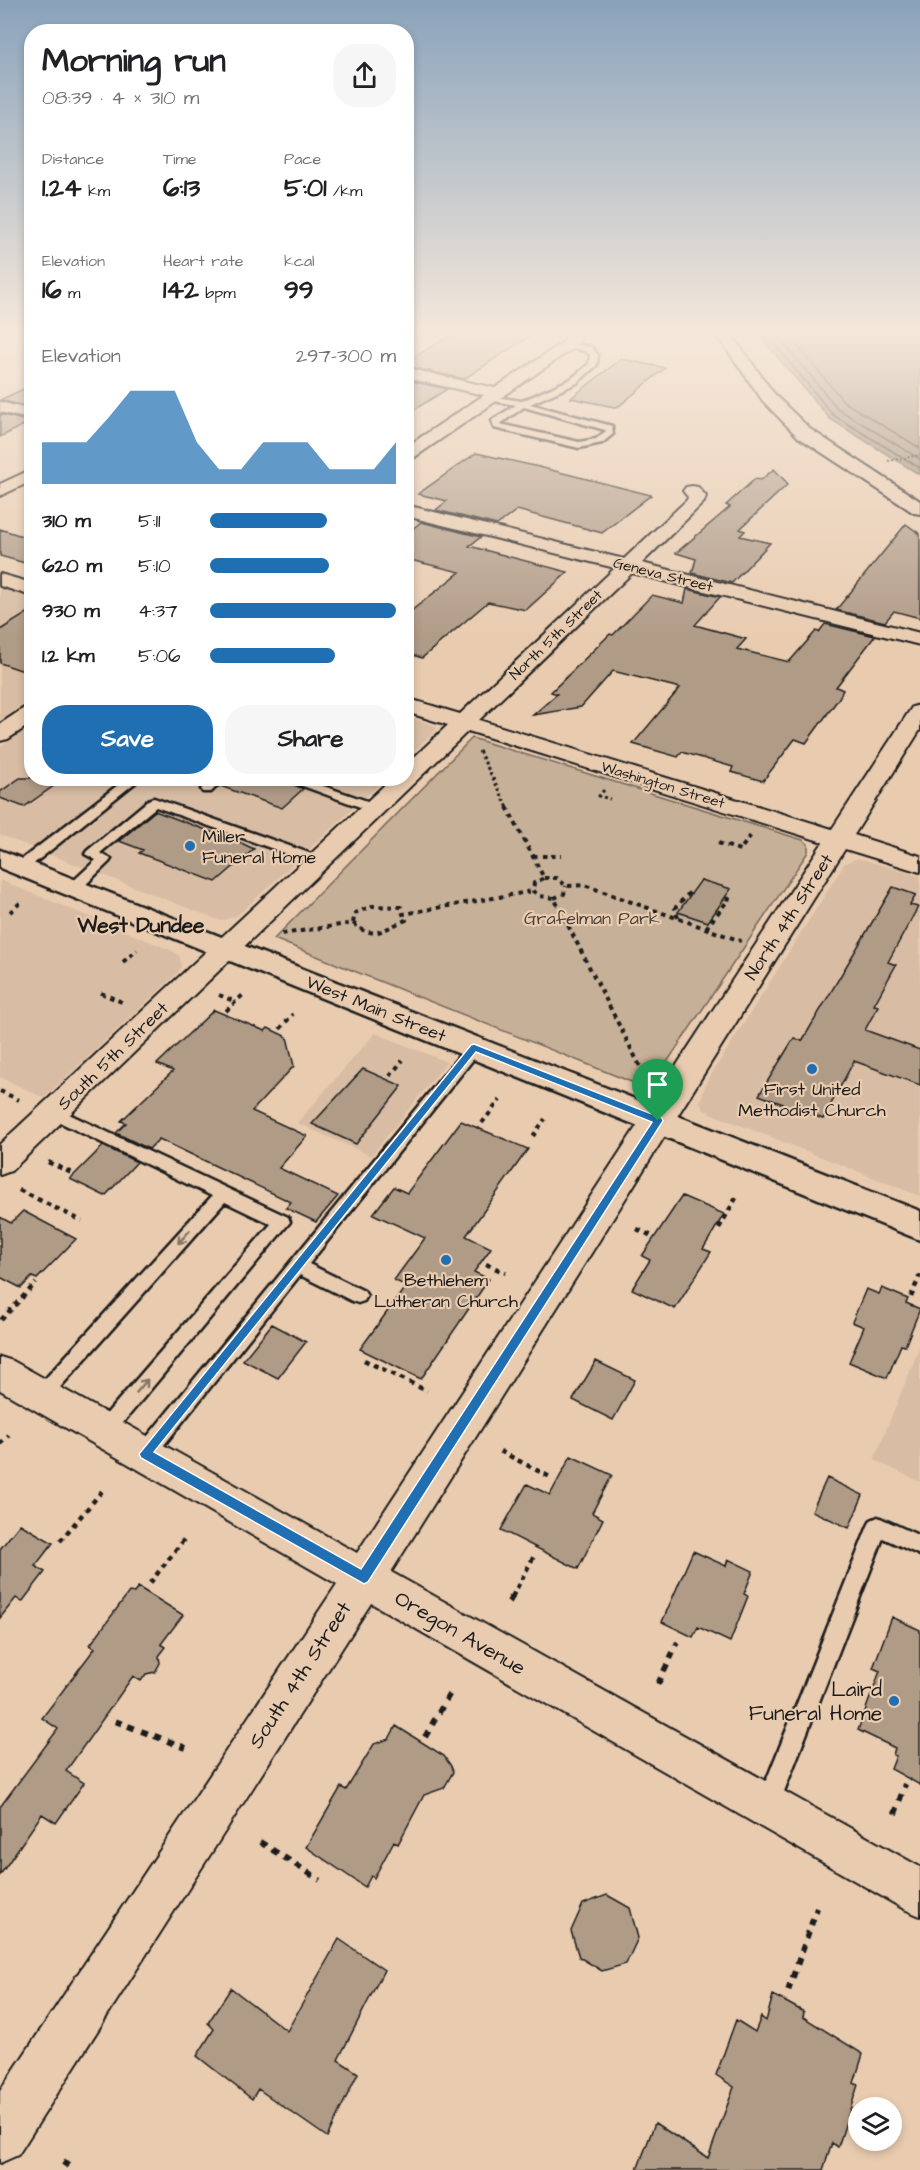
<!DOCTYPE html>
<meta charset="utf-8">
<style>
body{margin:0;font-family:"Architects Daughter",sans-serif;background:#f6f6f6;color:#202124;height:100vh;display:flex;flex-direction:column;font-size:22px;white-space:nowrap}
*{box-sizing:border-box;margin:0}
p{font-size:20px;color:#757577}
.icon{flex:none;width:33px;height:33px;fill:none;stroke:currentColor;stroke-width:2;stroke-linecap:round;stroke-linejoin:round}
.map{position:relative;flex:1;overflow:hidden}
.panel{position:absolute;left:24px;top:24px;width:390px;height:762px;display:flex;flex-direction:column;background:#fff;border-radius:24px;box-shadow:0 3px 9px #0003}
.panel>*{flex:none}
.tools{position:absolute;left:848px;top:2097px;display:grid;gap:12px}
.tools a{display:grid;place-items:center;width:54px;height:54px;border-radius:50%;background:#fff;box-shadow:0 3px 9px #0003;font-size:30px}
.pin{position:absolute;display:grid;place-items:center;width:51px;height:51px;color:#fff;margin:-62px -26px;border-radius:50% 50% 50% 0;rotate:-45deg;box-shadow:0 0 6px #0007}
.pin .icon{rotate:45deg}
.round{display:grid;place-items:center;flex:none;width:63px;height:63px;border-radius:24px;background:#f6f6f6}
.summary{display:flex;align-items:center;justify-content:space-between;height:102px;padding:0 18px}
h1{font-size:33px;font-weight:700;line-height:45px}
.stats{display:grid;grid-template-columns:repeat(3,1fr);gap:9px;height:102px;padding:6px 18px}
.stats div{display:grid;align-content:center}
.stats b{font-size:26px;font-weight:700}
.stats small{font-size:16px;font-weight:400}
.stats p{font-size:16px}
.chart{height:168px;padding:12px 18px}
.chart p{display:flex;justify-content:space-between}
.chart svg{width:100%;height:108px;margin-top:6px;fill:#1f6fb2;opacity:.7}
.action{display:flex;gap:12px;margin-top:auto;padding:12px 18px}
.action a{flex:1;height:69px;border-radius:24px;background:#1f6fb2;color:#fff;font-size:24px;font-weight:700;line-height:69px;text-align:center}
.action a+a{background:#f6f6f6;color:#202124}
ul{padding:0 18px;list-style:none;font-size:20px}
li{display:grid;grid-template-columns:96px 72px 1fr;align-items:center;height:45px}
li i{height:15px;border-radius:8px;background:#1f6fb2}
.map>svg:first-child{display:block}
.built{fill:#d8bda4}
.green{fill:#c7b098;stroke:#72665a;stroke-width:1.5}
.water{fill:#9b8978;stroke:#685d53;stroke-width:1.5}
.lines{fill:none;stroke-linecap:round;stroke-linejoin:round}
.shore{stroke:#4f4841;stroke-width:1.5}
.building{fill:#b09b87;stroke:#1c1c1c;stroke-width:1.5}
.lane-casing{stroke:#1c1c1c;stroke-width:5}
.street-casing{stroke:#1c1c1c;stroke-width:4}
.primary-casing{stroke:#1c1c1c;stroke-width:5}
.path-far4{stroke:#1c1c1c;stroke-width:2;stroke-dasharray:2 2;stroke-linecap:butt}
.path-far3{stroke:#1c1c1c;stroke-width:3;stroke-dasharray:3 3;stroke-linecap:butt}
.path-far2{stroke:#1c1c1c;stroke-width:4;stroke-dasharray:4.5 4.5;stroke-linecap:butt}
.path-far1{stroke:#1c1c1c;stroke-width:4.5;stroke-dasharray:5 5;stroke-linecap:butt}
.path{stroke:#1c1c1c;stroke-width:6;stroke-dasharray:7 7;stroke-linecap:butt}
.lane{fill:#e9ccb0;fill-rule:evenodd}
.street{fill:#e9ccb0;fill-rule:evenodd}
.primary{fill:#e9ccb0;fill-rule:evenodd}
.oneway{stroke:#827466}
.route{fill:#1f6fb2;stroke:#fff;stroke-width:1.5;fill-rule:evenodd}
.poi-dot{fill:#1f6fb2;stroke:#e9ccb0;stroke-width:2}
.labels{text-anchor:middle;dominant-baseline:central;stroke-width:4.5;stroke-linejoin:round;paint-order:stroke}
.far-street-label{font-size:15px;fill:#1c1c1c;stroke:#e9ccb0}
.poi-label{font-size:18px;fill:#1c1c1c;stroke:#e9ccb0}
.street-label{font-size:18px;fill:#1c1c1c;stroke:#e9ccb0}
.park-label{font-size:18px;fill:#47413b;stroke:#e9ccb0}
.quarter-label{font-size:21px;font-weight:bold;fill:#1c1c1c;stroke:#e9ccb0}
.near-street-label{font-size:21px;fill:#1c1c1c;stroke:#e9ccb0}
.near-poi-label{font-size:21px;fill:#1c1c1c;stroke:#e9ccb0;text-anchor:end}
</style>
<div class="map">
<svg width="920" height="2170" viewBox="0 0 920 2170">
<rect width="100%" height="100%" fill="#e9ccb0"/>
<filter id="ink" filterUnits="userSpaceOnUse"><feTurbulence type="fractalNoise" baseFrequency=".0167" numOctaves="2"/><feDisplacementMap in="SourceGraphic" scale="12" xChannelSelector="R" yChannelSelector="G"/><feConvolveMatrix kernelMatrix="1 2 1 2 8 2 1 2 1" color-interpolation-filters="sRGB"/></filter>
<g filter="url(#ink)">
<!-- built -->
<path class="built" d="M0 588 32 598 31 699 0 720Z
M407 716 433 725 437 729 407 758Z
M31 725 32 778 385 779 238 915 221 921 0 835V747Z
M858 858 920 876V1196L712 1114 703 1109 700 1102 706 1083 845 863Z
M0 880 173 951 180 957 181 966 178 973 44 1098 0 1077Z
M375 1033 447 1062 371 1156 297 1123Z
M920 1346V1482L874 1460Z"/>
<!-- green -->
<path class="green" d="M472 738 803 840 808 844V852L649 1089 274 939Z"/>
<!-- water -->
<path class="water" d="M758 334H920V475L830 419Z"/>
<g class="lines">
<!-- shore -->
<path class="shore" d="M766 334 833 415 920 468
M776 334 838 409 920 459
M788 334 844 402 920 448"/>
</g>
<!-- building -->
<path class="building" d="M453 334H533L464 379 406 366V362Z
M621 359 665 368 619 406 614 407 571 398Z
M406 380 447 389 406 415Z
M32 385V408L0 400Z
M0 414 30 422 0 437Z
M476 453 539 467 651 495 602 533 517 510 497 525 436 510 447 501 418 494Z
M774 469 788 484 740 529 745 531 740 536 770 543 732 583 692 573 696 559 676 553 730 507 726 505 755 479 761 480Z
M421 522 481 537 469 546 568 572 526 610 488 602 422 658 406 653V615L460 572 406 559V534Z
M906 524 920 534V618L894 611 885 622 836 610Z
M0 529 32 539V565L0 556Z
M687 589 720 597 695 625 746 639 737 649 789 662 810 638 816 631 819 632 825 624 875 636 836 687 843 690 839 698 806 743 795 739 763 781 731 772 733 767 682 752 678 757 633 744 680 688 613 671 581 707 533 715 557 694 551 692 610 634 613 635 652 595 684 603Z
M32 610V674L0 663V630Z
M20 778H65L24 807 0 798V792Z
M227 778H279L303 789 282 808 220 786Z
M155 811 241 843 254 849 216 882 139 853 143 850 119 841Z
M701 880 731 889 708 922 678 912Z
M893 887 916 895 910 905 918 907 888 962 896 965 874 1005 878 1006 865 1030 920 1050V1085L854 1061 823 1119 759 1095 794 1038 802 1041Z
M214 1010 265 1031 268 1028 287 1037 294 1066 252 1111 307 1136 279 1168 338 1196 316 1222 286 1208 291 1202 159 1139 149 1149 116 1133 126 1123 121 1121 173 1071 157 1064Z
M363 1069 402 1086 356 1144 312 1124Z
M461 1121 528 1149 466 1236 491 1248 474 1272 489 1279 421 1379 360 1349 406 1286 394 1280 425 1238 373 1214 394 1187 407 1193Z
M103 1146 137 1162 105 1196 70 1179Z
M682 1196 724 1214 703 1249 711 1252 675 1309 632 1289 650 1260 642 1256Z
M23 1211 76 1239 37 1279 32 1277 21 1288 0 1277V1217L11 1223Z
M882 1288 908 1299 906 1303 920 1309 905 1346 901 1345 887 1378 849 1362 864 1327 852 1322 866 1289 879 1294Z
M272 1324 306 1342 278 1378 243 1360Z
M596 1361 635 1380 613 1420 573 1400Z
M571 1456 612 1475 592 1513 603 1519 578 1569 501 1530 527 1484 550 1495Z
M827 1478 863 1495 849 1528 812 1511Z
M20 1524 53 1543 35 1566 45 1572 22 1602 16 1598 0 1618V1549Z
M693 1551 726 1566 728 1559 753 1571 744 1594 748 1596 730 1642 698 1627 693 1637 662 1622Z
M138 1587 183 1615 161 1644 166 1647 159 1656 160 1663 155 1672 146 1674 141 1681 133 1676 66 1771 84 1783 56 1823 42 1814 0 1875V1807L58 1729 42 1718 95 1648 90 1645 129 1592 134 1593Z
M892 1617 920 1630V1785L891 1769 896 1756 893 1755 895 1748 858 1730 880 1671 873 1668Z
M396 1726 444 1756 451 1766 453 1772 444 1788 424 1795 398 1844 394 1841 374 1878 371 1876 365 1887 306 1847 341 1787 346 1790 374 1744 389 1739Z
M607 1895 630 1908 638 1938 626 1964 602 1971 579 1957 571 1931 583 1904Z
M339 1939 384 1970 338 2060 358 2073 327 2137 258 2089 252 2099 197 2056 214 2029 208 2023 231 1988 287 2031Z
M773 1995 804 2012 803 2017 863 2054 854 2083 858 2085 838 2147 832 2143 823 2170H637L655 2123 708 2158 734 2087 716 2075 736 2020 755 2032 761 2017 766 2021Z"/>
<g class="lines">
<defs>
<path id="lane" d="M566 343 591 347 598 355 597 365 577 383 530 404 612 426 613 434 602 443 579 448 494 428 492 420 516 405 488 400V396L522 401 571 379 589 364 590 355 585 351 566 347ZM524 407 605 430 606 431 596 439 579 442 500 424Z
M127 778H141L27 869H17L16 866 17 863Z
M212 778H225L211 792H203L201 789Z
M281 778H300L379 805 381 808 375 812 371 811Z
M154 798 323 858 325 861 323 864H315L156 807 100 853 111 859 109 862 79 891H69L68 888 69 885 96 860 85 854 87 851 150 799Z
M474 1043 481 1048 479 1052 309 1264 364 1291 367 1296 364 1301 358 1303 352 1301 300 1275 152 1460 145 1462 138 1460 136 1454 138 1448 469 1044Z
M54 1107 288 1217 290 1222 111 1437 104 1439 97 1437 95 1431 97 1425 271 1224 225 1202 47 1402 41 1404 35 1402 32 1396 35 1390 212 1196 49 1117 46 1113 49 1109Z
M878 1517 920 1536V1555L883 1538 776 1812 768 1815 760 1812 757 1804 868 1526 871 1520Z"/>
<path id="street" d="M568 334H582L581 339 572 349 412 459 406 460V447L484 395 406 378V368L495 388 562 343Z
M716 334H731L775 395 810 429 920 501V514L914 513 798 437 763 401Z
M0 402 32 410V420L0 412Z
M32 469V481L0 496V484Z
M692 486 698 487 706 496 704 502 642 563 920 633V645L632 573 479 720 832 829 912 707 920 705V730L854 835 920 856V872L845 849 391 1572 920 1867V1916L904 1909 371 1603 18 2155 0 2163V2091L337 1584 0 1390V1357L13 1361 357 1553 823 842 468 731 11 1171 0 1175V1144L392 778H406V765L448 725 406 712V698L460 714 615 568 406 516V505L624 559 687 500 688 497 683 491 686 487Z
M0 574 32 583V596L0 586Z
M32 706V723L8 739 0 741V724L24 708Z"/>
<path id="primary" d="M0 850 920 1211V1240L0 868Z"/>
</defs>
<!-- lane casing -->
<use href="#lane" class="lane-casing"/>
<!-- street casing -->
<use href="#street" class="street-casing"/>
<!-- primary casing -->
<use href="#primary" class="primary-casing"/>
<!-- path-far4 -->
<path class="path-far4" d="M888 461 920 455"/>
<!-- path-far3 -->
<path class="path-far3" d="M479 751 508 808
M604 790 599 796 610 799"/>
<!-- path-far2 -->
<path class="path-far2" d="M507 807 544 878 534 883 533 891 540 896 554 898 644 1074
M718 843 740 850 751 835
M533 856H561
M544 878H557L566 886 584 885 741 941
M554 898 564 894 566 886
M10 912 21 902
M678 918 675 908 690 892
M353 923 355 913 372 906 401 907 403 914
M706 928 729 899 725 898
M282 934 353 923C374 942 384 928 406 920L403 914 533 891
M123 962 137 950
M101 993 124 1003
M219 995 236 1002
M226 1011 244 994
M280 1029 293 1014
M390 1076 403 1060
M0 1091 19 1100
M482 1123 500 1100
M533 1136 545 1119"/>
<!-- path-far1 -->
<path class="path-far1" d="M48 1162 72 1173
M19 1190 82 1221
M719 1228 736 1198
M637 1229 652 1236
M486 1264 506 1273
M911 1297 920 1275
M1 1320 36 1283
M364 1360 427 1391
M0 1444 9 1435
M500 1451 550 1477
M60 1541 103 1490
M150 1583 185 1538
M512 1597 534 1556"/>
<!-- path -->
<path class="path" d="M509 1602 513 1595
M658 1684 678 1642
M115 1721 186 1748
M425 1737 450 1693
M895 1814 905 1784
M260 1842 320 1880
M788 1991 817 1908
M63 2162 74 2170"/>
<!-- lane -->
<use href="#lane" class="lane"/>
<!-- street -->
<use href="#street" class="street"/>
<!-- primary -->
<use href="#primary" class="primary"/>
</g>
<!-- one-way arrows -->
<defs><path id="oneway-shaft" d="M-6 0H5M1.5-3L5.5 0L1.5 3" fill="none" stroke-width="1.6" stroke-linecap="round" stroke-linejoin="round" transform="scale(1.5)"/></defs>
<g class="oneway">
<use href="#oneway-shaft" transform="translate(184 1237) rotate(132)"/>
<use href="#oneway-shaft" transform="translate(142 1386) rotate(-50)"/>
</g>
</g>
<!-- sky -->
<linearGradient id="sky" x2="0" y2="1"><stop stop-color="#89a3bb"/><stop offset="0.52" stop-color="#f5e8db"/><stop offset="1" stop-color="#f5e8db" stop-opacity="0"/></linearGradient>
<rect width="920" height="638" fill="url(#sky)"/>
<!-- route -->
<path class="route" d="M474 1044 662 1118 663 1121 368 1582 364 1584 141 1458 139 1454 471 1045ZM476 1052 652 1122 361 1569 154 1452Z"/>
<!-- markers -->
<g class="poi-dot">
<circle cx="190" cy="846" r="6"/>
<circle cx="812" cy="1069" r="6"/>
<circle cx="446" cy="1260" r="6"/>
<circle cx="894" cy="1701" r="6"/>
</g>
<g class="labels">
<!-- far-street labels -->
<g class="far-street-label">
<text transform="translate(663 575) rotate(14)">Geneva Street</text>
<text transform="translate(556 635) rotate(-44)">North 5th Street</text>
<text transform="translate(663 785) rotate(17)">Washington Street</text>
</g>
<!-- poi labels -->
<g class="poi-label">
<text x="202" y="836" text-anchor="start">Miller<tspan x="202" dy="21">Funeral Home</tspan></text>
<text x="812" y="1089">First United<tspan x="812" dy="21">Methodist Church</tspan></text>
<text x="446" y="1280">Bethlehem<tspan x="446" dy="21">Lutheran Church</tspan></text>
</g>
<!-- street labels -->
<g class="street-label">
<text transform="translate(789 917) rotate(-57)">North 4th Street</text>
<text transform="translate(376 1009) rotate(22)">West Main Street</text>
<text transform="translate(113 1056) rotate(-44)">South 5th Street</text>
</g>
<!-- park labels -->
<g class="park-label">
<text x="592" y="918">Grafelman Park</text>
</g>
<!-- quarter labels -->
<g class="quarter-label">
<text x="141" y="925">West Dundee</text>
</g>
<!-- near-street labels -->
<g class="near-street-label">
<text transform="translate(460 1633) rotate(30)">Oregon Avenue</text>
<text transform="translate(300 1675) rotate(-57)">South 4th Street</text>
</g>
<!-- near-poi labels -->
<g class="near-poi-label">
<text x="882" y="1689">Laird<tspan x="882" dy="24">Funeral Home</tspan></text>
</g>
</g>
</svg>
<div class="tools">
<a><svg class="icon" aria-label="layers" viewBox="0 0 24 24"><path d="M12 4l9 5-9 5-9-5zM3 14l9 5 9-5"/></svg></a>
</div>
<div class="pin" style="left:658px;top:1121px;background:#1e9e55"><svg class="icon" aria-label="arrive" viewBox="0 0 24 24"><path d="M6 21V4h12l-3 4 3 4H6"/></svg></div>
<section class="panel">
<div class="summary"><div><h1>Morning run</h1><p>08:39 · 4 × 310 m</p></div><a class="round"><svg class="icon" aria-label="share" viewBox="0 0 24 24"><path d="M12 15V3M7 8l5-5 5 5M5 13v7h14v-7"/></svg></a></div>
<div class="stats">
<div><p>Distance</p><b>1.24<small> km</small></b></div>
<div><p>Time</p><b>6:13</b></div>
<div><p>Pace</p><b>5:01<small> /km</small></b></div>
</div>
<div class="stats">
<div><p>Elevation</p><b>16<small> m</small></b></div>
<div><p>Heart rate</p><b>142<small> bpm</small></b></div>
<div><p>kcal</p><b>99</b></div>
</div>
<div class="chart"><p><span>Elevation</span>297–300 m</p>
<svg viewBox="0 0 160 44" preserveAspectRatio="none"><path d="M0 44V27L10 27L20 27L30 17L40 6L50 6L60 6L70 27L80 38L90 38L100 27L110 27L120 27L130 38L140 38L150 38L160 27V44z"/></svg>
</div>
<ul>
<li><b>310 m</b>5:11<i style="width:63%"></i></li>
<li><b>620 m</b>5:10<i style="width:64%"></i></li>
<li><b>930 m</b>4:37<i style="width:100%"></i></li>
<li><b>1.2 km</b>5:06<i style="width:67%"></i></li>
</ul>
<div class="action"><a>Save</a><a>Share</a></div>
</section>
</div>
